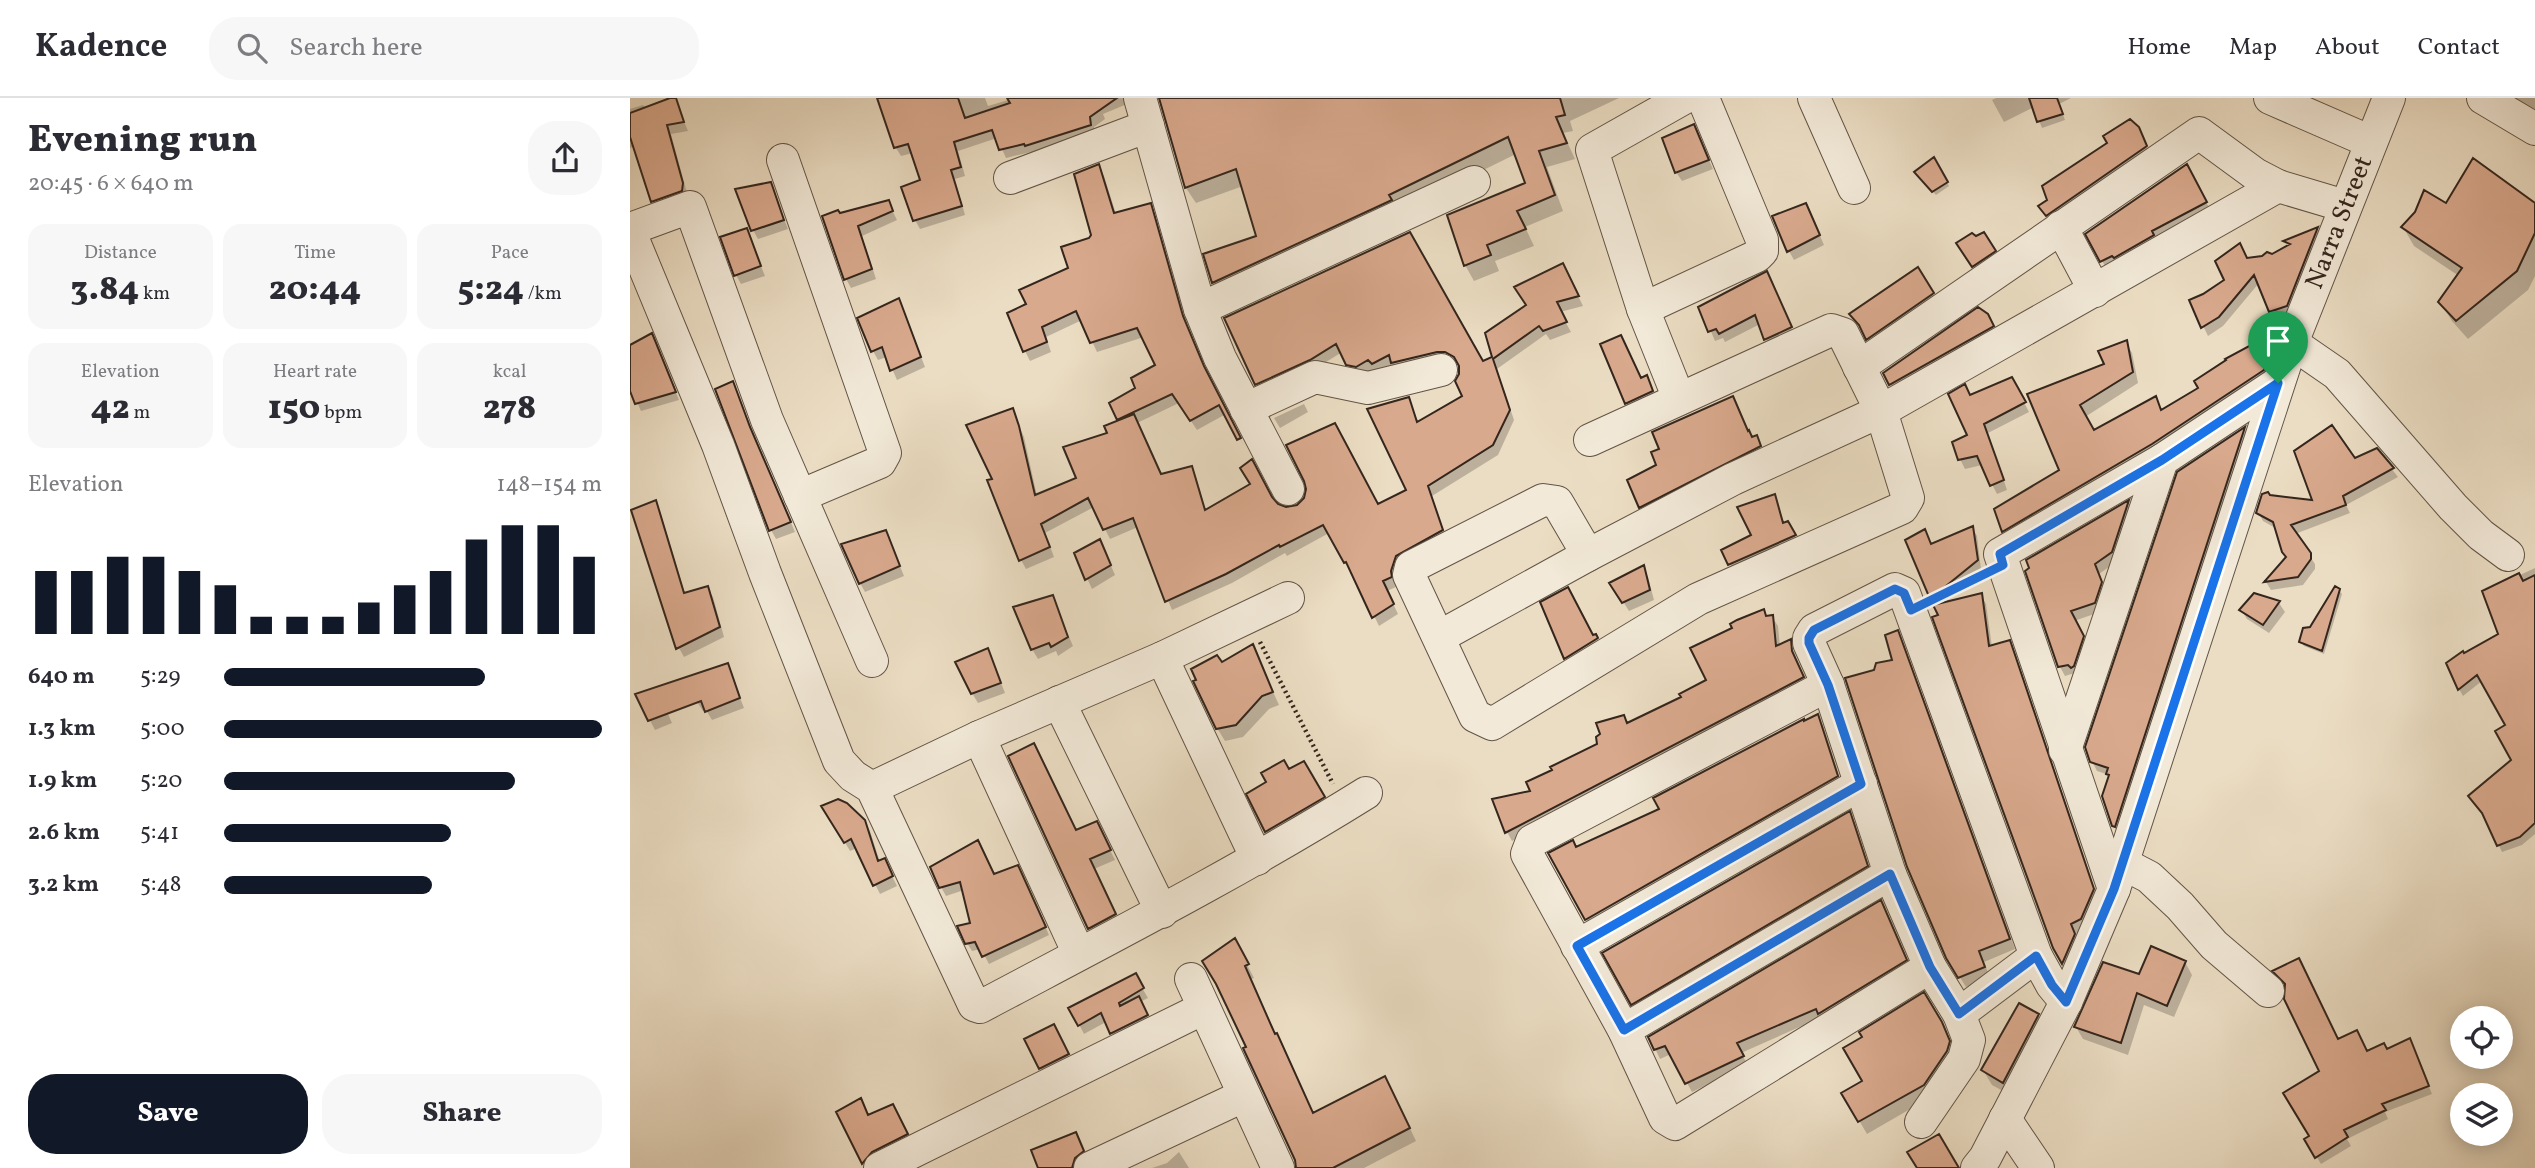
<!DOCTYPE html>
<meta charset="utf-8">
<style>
body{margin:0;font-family:Vollkorn,serif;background:#f7f7f7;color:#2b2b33;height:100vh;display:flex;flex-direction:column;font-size:26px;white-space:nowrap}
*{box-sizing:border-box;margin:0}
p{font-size:23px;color:#7c7c81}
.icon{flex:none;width:38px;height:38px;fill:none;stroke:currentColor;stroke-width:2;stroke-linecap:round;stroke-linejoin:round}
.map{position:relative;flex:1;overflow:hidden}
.drawer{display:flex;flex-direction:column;background:#fff;width:630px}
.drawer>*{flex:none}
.fabs{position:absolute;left:1820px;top:908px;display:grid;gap:14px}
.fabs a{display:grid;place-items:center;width:63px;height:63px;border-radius:50%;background:#fff;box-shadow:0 4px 18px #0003;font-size:35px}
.pin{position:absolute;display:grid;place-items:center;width:60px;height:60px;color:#fff;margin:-72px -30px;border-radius:50% 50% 50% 0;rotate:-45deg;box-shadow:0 0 7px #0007}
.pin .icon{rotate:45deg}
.round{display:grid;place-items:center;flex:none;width:74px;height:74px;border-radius:28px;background:#f7f7f7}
.overview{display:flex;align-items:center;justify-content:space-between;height:119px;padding:0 28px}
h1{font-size:38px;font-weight:800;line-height:52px}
.figures{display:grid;grid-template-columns:repeat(3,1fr);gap:10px;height:119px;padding:7px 28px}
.figures div{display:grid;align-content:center;border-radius:18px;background:#f7f7f7;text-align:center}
.figures b{font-size:35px;font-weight:800}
.figures small{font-size:19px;font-weight:400}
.figures p{font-size:19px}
.chart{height:196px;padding:14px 28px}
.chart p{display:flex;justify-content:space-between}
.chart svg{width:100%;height:126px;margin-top:7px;stroke:#111827;stroke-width:6}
.button{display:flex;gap:14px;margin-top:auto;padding:14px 28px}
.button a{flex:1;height:80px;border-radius:28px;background:#111827;color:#fff;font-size:28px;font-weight:800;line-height:80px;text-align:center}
.button a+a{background:#f7f7f7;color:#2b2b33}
ul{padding:0 28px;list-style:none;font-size:23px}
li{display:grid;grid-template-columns:112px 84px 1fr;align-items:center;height:52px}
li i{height:18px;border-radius:9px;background:#111827}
header{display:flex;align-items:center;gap:42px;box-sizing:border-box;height:98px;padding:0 35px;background:#fff;border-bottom:2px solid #e1e1e2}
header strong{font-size:33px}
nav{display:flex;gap:38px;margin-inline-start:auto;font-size:24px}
.search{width:490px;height:63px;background:#f7f7f7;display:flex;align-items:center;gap:18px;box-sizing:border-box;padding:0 24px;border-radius:28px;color:#7c7c81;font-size:26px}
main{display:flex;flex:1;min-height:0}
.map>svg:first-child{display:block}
.shadow{fill:#0003}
.building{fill:#d9a98d;stroke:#34261d;stroke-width:2}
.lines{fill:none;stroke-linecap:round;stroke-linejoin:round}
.minor-casing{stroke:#625446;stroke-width:34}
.path{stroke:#34261d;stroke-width:4.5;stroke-dasharray:2 3.5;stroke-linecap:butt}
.minor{stroke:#f2e9d8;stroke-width:32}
.route-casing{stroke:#fff;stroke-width:14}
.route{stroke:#1a73e8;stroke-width:9}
.labels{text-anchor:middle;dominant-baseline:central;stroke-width:6;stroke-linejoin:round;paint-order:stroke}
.street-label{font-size:26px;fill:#34261d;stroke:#f2e9d8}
</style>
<header>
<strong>Kadence</strong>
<div class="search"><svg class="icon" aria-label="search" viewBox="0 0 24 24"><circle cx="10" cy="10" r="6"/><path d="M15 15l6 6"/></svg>Search here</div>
<nav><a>Home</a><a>Map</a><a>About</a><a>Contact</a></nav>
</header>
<main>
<section class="drawer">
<div class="overview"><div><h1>Evening run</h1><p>20:45 · 6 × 640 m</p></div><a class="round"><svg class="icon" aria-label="share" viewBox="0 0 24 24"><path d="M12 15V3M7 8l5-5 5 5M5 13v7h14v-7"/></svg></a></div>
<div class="figures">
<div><p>Distance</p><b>3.84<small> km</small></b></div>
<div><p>Time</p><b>20:44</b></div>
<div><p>Pace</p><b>5:24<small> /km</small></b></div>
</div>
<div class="figures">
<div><p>Elevation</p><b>42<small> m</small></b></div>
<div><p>Heart rate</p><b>150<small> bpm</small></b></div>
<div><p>kcal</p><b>278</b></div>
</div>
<div class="chart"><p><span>Elevation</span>148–154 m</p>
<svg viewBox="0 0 160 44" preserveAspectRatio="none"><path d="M5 44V22M15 44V22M25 44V17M35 44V17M45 44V22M55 44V27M65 44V38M75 44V38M85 44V38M95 44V33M105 44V27M115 44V22M125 44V11M135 44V6M145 44V6M155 44V17"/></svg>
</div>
<ul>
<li><b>640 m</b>5:29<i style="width:69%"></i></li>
<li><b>1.3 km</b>5:00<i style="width:100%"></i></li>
<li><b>1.9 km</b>5:20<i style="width:77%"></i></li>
<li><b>2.6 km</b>5:41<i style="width:60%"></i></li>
<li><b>3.2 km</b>5:48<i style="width:55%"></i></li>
</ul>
<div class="button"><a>Save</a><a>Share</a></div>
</section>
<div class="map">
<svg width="1905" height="1070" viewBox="0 0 1905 1070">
<rect width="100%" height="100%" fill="#ebddc3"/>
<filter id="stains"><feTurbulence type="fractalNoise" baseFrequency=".00286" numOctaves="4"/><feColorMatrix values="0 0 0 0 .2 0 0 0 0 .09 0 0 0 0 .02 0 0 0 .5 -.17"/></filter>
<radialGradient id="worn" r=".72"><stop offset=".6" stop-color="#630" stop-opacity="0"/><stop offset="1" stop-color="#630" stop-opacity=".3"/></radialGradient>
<!-- shadow -->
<path class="shadow" d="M44 0 58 33 41 36 57 95 27 112 22 103 5 48 0 50V11L13 7 16 11Z
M249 0H355L358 8 385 0H498L497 6 473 16 475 21 464 29 465 36 402 57 401 54 376 60 367 40 328 53 335 78 325 81 335 117 290 131 285 122 292 83 283 55 271 58 266 50Z
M529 0H989L940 23 943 33 933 35 945 61 917 69 933 113 895 129 904 148 865 163 869 173 844 183 835 167 897 86 886 56 593 200 583 185 575 157 628 139 613 88 566 105 556 90 531 2Z
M1366 0H1441L1429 6 1435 22 1412 30 1404 9 1374 24 1362 2Z
M1880 0H1905V15Z
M1508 30 1521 58 1423 126 1416 117 1480 46Z
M1068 37 1083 71 1052 83 1046 74Z
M1304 62 1319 88 1306 97 1288 78Z
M468 68 474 78 486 116 520 107 525 116 558 229 578 280 615 350 596 316 567 332 549 305 507 325 531 378 561 370 566 379 576 413 647 408 656 411 748 408 778 392V301L789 325 834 299 831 268 823 264 768 274 764 267 749 275 745 271 732 278 723 276 712 254 685 271 631 295 626 286 779 136 852 265 864 260 938 177 953 208 930 214 941 234 920 242 916 236 867 271 884 322 868 357 802 398 817 442 766 483V489L757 493 768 516 749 528 722 473 699 435 657 458 655 455 602 485 542 512 508 429 480 441 464 409 415 435 424 459 396 471 391 462 364 382 382 312 394 339 407 398 448 381 490 324 481 305 507 291 527 268 514 239 467 254 452 222 416 239 421 254 400 263 395 253 399 206 440 171 463 137Z
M1556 68 1581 113 1477 172 1458 136Z
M140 86 158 131 128 141 123 132Z
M258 104 267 122 232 138 246 181 221 190 216 181 209 117Z
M1816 107H1905V178L1898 192 1838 241 1822 223 1810 204 1829 178 1784 148 1773 129Z
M1181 117 1194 147 1164 162 1159 153Z
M1688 131 1692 139 1661 217 1645 222 1629 185 1593 228 1578 238 1561 203 1597 183 1617 162 1643 158 1659 149 1656 144Z
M116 132 135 178 111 186 106 177Z
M1353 136 1370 163 1349 177 1333 155 1346 140Z
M1288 172 1308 205 1243 250 1221 216Z
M1142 184 1165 239 1141 251 1130 226 1095 244 1093 240 1085 243 1071 210Z
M269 203 295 269 267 282 257 259 248 262 243 253Z
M1356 218 1368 238 1266 296 1255 276Z
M1496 244 1502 255 1508 285 1455 319 1464 334 1525 301 1532 313 1634 269 1640 280 1379 443 1373 433 1431 373 1399 297 1476 267Z
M26 246 49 302 11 313 0 288V249Z
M1382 281 1399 314 1358 335 1377 392 1367 396 1352 367 1335 371 1330 361 1339 338 1340 299Z
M1011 282 1020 286 1026 300 1000 312 996 305Z
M103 285 165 434 146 441 141 432Z
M674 306 678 314 650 330 644 320Z
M1615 331 1620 339 1490 738 1484 728 1479 677 1467 673 1462 663 1549 375Z
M1118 335 1122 341 1126 340 1134 357 1015 418 1010 409 1029 367 1032 352Z
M1747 352 1768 379 1716 407 1720 415 1665 436 1685 466V471L1673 487 1641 492 1636 484 1657 460 1647 431 1633 423 1628 414 1639 399 1684 404 1724 362Z
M1144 398 1155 426 1157 425 1170 447 1105 476 1093 453 1123 437Z
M25 404 30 413 55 496 77 490 83 499 94 539 54 559 49 550 3 413Z
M1499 405 1503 413 1486 464 1469 476 1476 494 1470 514 1444 523 1458 548 1445 575 1435 578 1430 569 1397 474 1401 471 1398 463Z
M1342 430 1347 438 1351 471 1306 508 1277 443 1301 447Z
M470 443 485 477 462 491 446 456Z
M260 444 274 478 235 494 230 485Z
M1013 470 1018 479 1024 502 999 513 982 486Z
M1905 470V736L1892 747 1872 754 1856 720 1840 699 1883 662 1877 627 1852 583 1833 598 1829 591 1871 537 1854 494Z
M1709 492 1712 496 1694 556 1674 548 1671 544Z
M1351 497 1356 506 1362 549 1379 544 1384 553 1468 802 1456 830 1445 836 1449 846 1438 872 1424 850 1305 520Z
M1625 497 1649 505 1655 514 1639 535 1617 521 1611 512Z
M422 499 443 548 428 558 426 553 408 561 402 551Z
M1142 519 1148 528 1150 549 1160 544 1178 589 882 743 877 734 902 694 997 627 1053 600 1079 582 1137 520Z
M1267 534 1273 544 1385 851 1354 864 1360 880 1336 889 1318 860 1245 574 1264 563Z
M966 538 971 547 941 569 936 560Z
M622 548 649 607 639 611 613 639 595 643 587 630 592 566Z
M358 552 375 595 348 605 342 595Z
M97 567 114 610 82 622 76 612 73 613 67 604Z
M7 597 31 600 42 625 25 632Z
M1187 618 1193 627 1212 687 961 831 920 756 946 751 1031 712Z
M380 659 446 734H471L485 762 464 771 490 826 465 839Z
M673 665 701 714 644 747 619 696Z
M194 709 234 723 240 733 250 764 259 772 267 788 250 796 227 750 220 753Z
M1219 716 1225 725 1242 778 1008 915 975 855Z
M347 744 364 778 392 777 419 837 359 866 351 851 342 853 337 845 342 826 334 792 316 798 311 789Z
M1256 814 1281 871 1192 919 1111 955 1118 967 1062 994 1041 956 1030 961 1020 940Z
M611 855 624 880 621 881 646 937 653 949 683 1016 762 993 786 1043 734 1070H666V1062L618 949Z
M1555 864 1562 877 1544 919 1514 907 1498 957 1453 941 1446 929 1510 878Z
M1645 873 1708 943 1737 955 1783 950 1802 996 1755 1014 1758 1021 1717 1041 1721 1048 1691 1066 1676 1041 1681 1038 1691 974 1657 889Z
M505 878 518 900 510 904 522 927 487 944 476 924 454 936 441 911Z
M1293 897 1319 939 1326 957 1301 999 1237 1036 1213 995 1234 983V940Z
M1408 917 1416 932 1382 998 1362 987 1353 972Z
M428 938 443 966 416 979 410 970Z
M208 1015 239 1018 268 1017 282 1046 236 1070Z
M446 1036 458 1063 449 1070H410Z
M549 1054 559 1070H522L537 1065Z"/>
<!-- building -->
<path class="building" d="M40 0H46L54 24 37 27 53 85 52 93 21 104 0 39V15Z
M247 0H328L335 20 380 5 377 0H487L460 19 461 27 395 48 394 46 369 52 362 32 324 44 331 69 321 72 332 108 283 123 271 89 290 82 278 46 264 50Z
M529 0H930L935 17 926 19 937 45 909 53 925 97 887 113 896 131 857 147 861 157 834 168 817 117 895 85 878 39 759 97 762 102 582 185 573 156 626 138 606 71 555 90Z
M1399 0H1427L1433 16 1407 24Z
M1500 21 1509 29 1517 48 1416 118 1408 108 1417 102 1412 88 1477 45 1473 38Z
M1064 26 1079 62 1045 75 1032 40Z
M1304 59 1318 84 1302 94 1284 74Z
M1843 60 1905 105V135L1887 173 1826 223 1808 204 1832 170 1771 129 1785 114 1794 92 1816 105Z
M469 66 484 115 521 105 553 218 574 268 611 340 607 342 589 307 560 323 542 296 487 322 479 305 505 290 501 280 525 267 507 230 460 245 446 213 412 229 417 244 393 254 377 215 396 206 389 192 438 170 431 149 459 140 461 137 444 76Z
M1557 66 1577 104 1522 133 1524 137 1484 160 1482 158 1470 164 1455 136Z
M141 84 154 122 121 133 105 91Z
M259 102 263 113 228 128 242 171 214 182 192 118 208 112 210 115Z
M1176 105 1190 137 1157 154 1142 118Z
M1688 129 1657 208 1639 214 1624 177 1589 219 1571 230 1559 202 1573 196 1594 182 1585 163 1610 145 1617 160 1632 158 1637 154 1642 156 1660 146 1653 143Z
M117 130 131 168 104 178 90 139Z
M780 134 853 263 862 259 855 235 896 207 884 189 933 165 949 198 927 204 937 224 913 233 909 228 863 261 880 312 863 347 798 388 813 432 766 458 761 473 762 479 753 483 764 506 742 520 716 464 714 465 693 427 650 449 649 447 596 476 535 504 503 420 473 432 458 400 411 426 420 449 389 463 357 382 362 381 336 327 383 310 389 328 405 397 446 380 433 349 477 335 474 328 504 316 531 376 562 368 575 412 620 386 610 370 622 361 642 399 648 406 656 409 667 407 674 400 676 391 674 383 656 347 705 325 748 406 776 392 737 311 779 299 787 324 832 298 825 283 829 276V268L824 259 815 254H807L761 265 759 257 742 266 738 262 726 269 716 267 706 246 680 262 625 287 594 220Z
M1354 134 1366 153 1342 169 1326 145 1342 135 1346 138Z
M1288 169 1304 195 1236 242 1229 227 1219 216Z
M1137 173 1162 229 1134 242 1125 217 1089 236 1086 231 1078 234 1068 209Z
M269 200 291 259 260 273 252 249 241 254 227 220Z
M1348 209 1358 216 1364 228 1259 287 1253 275Z
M22 235 46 294 5 306 0 293V247Z
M991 237 1011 280 1017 277 1023 293 995 306 970 246Z
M1497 242 1503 274 1450 307 1464 332 1526 298 1531 312 1568 290 1564 283 1596 262 1595 261 1621 247 1635 268 1634 272 1522 346 1372 434 1364 411 1429 372 1397 296 1474 266 1468 253Z
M1382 279 1396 304 1354 326 1374 382 1360 388 1347 358 1328 362 1322 344 1337 337 1318 296 1335 286 1340 297Z
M103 283 120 329 161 424 139 433 85 291Z
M1103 298 1118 333 1119 332 1122 339 1127 337 1131 348 1009 410 997 382 1026 367 1021 354 1029 351 1022 334Z
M1702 327 1725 360 1747 350 1764 370 1713 398 1716 407 1661 427 1681 455V461L1668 479 1634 484 1656 459 1652 454 1643 424 1626 415 1632 396 1638 394 1640 397 1682 402 1664 353Z
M1615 329 1485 729 1482 728 1472 698 1479 677 1476 676 1478 670 1460 664 1455 649 1547 374Z
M1145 396 1153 425 1158 423 1166 437 1098 467 1091 452 1121 437 1107 409Z
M26 402 54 495 78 488 90 529 46 551 1 412Z
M1499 402 1482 454 1465 466 1472 484 1465 505 1441 513 1454 538 1444 568 1441 570 1438 567 1428 569 1395 473 1399 470 1396 462Z
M1343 428 1348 462 1300 501 1275 442 1295 431 1301 446Z
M256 432 270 468 229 486 211 446Z
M470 441 481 467 455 482 444 455Z
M1014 467 1020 492 992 505 979 485Z
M1889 475 1893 483 1905 477V725L1890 739 1867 748 1852 715 1838 698 1881 662 1865 633 1875 627 1847 577 1828 592 1816 565 1833 553 1834 555 1868 536 1852 493Z
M1705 488 1710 491 1692 553 1669 544 1673 530 1680 529Z
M938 489 963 537 966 536 968 540 934 561 910 504Z
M1352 495 1359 548 1380 542 1464 791 1451 821 1441 826 1445 836 1432 866 1423 850 1302 519 1308 517 1303 507Z
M1624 495 1650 503 1633 527 1609 512Z
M423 497 438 539 421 549 419 545 401 552 383 509Z
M1134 511 1136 518 1143 517 1146 548 1161 541 1162 553 1174 579 875 735 862 701 900 693 896 684 922 672 920 669 967 646 966 639 970 636 966 625 994 617 997 625 1051 599 1049 596 1076 582 1060 550 1102 530 1100 526 1107 522Z
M1268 532 1380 841 1349 853 1355 869 1328 880 1316 860 1277 769 1215 580 1244 572 1246 565 1262 562 1255 537Z
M623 546 643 594 632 598 606 627 586 631 563 583 566 582 561 571 587 557 592 564Z
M358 550 371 585 341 596 325 564Z
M98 565 110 600 75 614 71 603 18 623 5 596Z
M1188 616 1208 678 955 822 918 755 943 742 946 749 1029 711 1023 700 1174 621V623Z
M404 645 446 732 467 723 481 752 460 761 486 816 458 831 378 658Z
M654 662 659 671 674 663 695 699 635 734 616 696 636 684 631 675Z
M208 701 217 705 235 722 248 763 255 760 263 778 243 788 221 741 214 745 191 708Z
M1220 713 1238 768 1001 907 972 855Z
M348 742 364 776 388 767 416 829 352 859 345 844 335 846 327 828 340 825 330 784 309 790 300 769Z
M1251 802 1277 862 1188 916 1186 911 1107 945 1114 958 1055 986 1035 948 1024 952 1018 939Z
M605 840 619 866 615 868 645 936 647 935 683 1015 755 978 780 1030 703 1070H666L665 1062 613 950 616 949 586 886 572 863Z
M1521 848 1556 863 1537 908 1507 895 1491 945 1444 929 1473 864 1509 876Z
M1669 860 1708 941 1727 932 1737 953 1754 945 1757 951 1780 940 1799 988 1752 1006 1756 1012 1714 1032 1718 1039 1685 1060 1674 1041 1679 1038 1653 995 1689 973 1654 901 1655 886 1642 873Z
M506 875 514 890 489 905 490 908 509 898 518 917 480 936 471 915 448 928 438 910Z
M1294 894 1312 924 1320 943 1317 953 1294 987 1228 1024 1211 995 1232 983 1213 950 1232 939 1229 934Z
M1389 905 1409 916 1373 985 1351 972Z
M424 926 439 956 409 971 394 941Z
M231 1000 238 1017 263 1006 278 1036 242 1054 232 1066 206 1014Z
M446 1034 454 1053 445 1060 442 1070H408L401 1052Z
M1309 1036 1329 1070H1287L1277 1054Z"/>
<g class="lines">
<defs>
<g id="minor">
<path d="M510 0 570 211 590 260 658 391"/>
<path d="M1184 0 1224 90"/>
<path d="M1640 0 1741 44"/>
<path d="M1853 0 1905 31"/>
<path d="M153 62 255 355 250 364 170 398"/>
<path d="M380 80 518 28"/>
<path d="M1431 129 1465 193"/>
<path d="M0 131 60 109 137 322 242 563"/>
<path d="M0 134 88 347 135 475 209 663 223 678 242 690 344 907 350 909C480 840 611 773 736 695"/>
<path d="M570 211 844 84"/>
<path d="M1013 211 1127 158 1132 153V142L1073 0"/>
<path d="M1662 245 1707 276 1823 409 1851 437 1878 457"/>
<path d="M1229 269 1569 35 1625 76 1648 88 1715 108"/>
<path d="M1049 301 1013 211 962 52 1054 0"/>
<path d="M616 311 685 279 738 290 811 272"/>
<path d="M958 457 927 404 913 402 781 469 779 477 845 618 862 626 1068 501 1272 410 1278 400 1251 313 1213 236 1201 232 960 342"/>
<path d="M809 539 958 457 1103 381 1251 313 1648 88"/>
<path d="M532 560 627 761"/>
<path d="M1198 587 902 743 897 756 994 932 1035 1020 1045 1026 1300 869"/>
<path d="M429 604 532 814"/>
<path d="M349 639 449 856"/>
<path d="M1435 652 1532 362"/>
<path d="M242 690 349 639 532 560 658 500"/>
<path d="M1492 765 1519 779 1550 808 1584 847 1638 893"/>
<path d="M1484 791 1370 456 1532 362 1648 285"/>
<path d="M947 848 1231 686"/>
<path d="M561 881 648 1070"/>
<path d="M1329 916 1406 858"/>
<path d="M994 932 1260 776"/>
<path d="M1375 1021 1408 1070"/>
<path d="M1291 1024 1334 961 1339 942 1329 916 1300 869 1260 776 1198 587 1179 545V540L1184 532 1265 491 1274 495 1406 858 1422 887 1436 904"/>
<path d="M250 1070 574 910"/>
<path d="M460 1070 613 998"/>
<path id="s1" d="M1347 1070 1355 1060 1436 904 1484 791 1662 245 1759 0"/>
</g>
</defs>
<!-- minor casing -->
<use href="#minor" class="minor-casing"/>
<!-- path -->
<path class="path" d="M1304 500 1350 478
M630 544 703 686"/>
<!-- minor -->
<use href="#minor" class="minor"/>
</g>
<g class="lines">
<defs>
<path id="route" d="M1648 285 1484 791 1436 904 1422 887 1406 858 1329 916 1300 869 1260 776 994 932 947 848 1231 686 1198 587 1179 545V540L1184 532 1265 491 1274 495 1281 512 1373 467 1370 456 1532 362Z"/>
</defs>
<!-- route casing -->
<use href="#route" class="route-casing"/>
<!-- route -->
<use href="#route" class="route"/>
</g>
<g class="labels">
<!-- street labels -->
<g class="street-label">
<text stroke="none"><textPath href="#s1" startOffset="1015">Narra Street</textPath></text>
</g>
</g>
<rect width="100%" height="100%" filter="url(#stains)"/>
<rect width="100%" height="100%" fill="url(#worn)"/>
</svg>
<div class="fabs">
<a><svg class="icon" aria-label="locate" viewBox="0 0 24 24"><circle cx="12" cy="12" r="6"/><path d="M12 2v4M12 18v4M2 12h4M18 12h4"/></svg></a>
<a><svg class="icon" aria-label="layers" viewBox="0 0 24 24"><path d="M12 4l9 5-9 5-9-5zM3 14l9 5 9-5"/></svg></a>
</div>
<div class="pin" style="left:1648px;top:285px;background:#1e9e55"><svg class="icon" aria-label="arrive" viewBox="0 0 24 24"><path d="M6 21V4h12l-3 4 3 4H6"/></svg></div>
</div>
</main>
